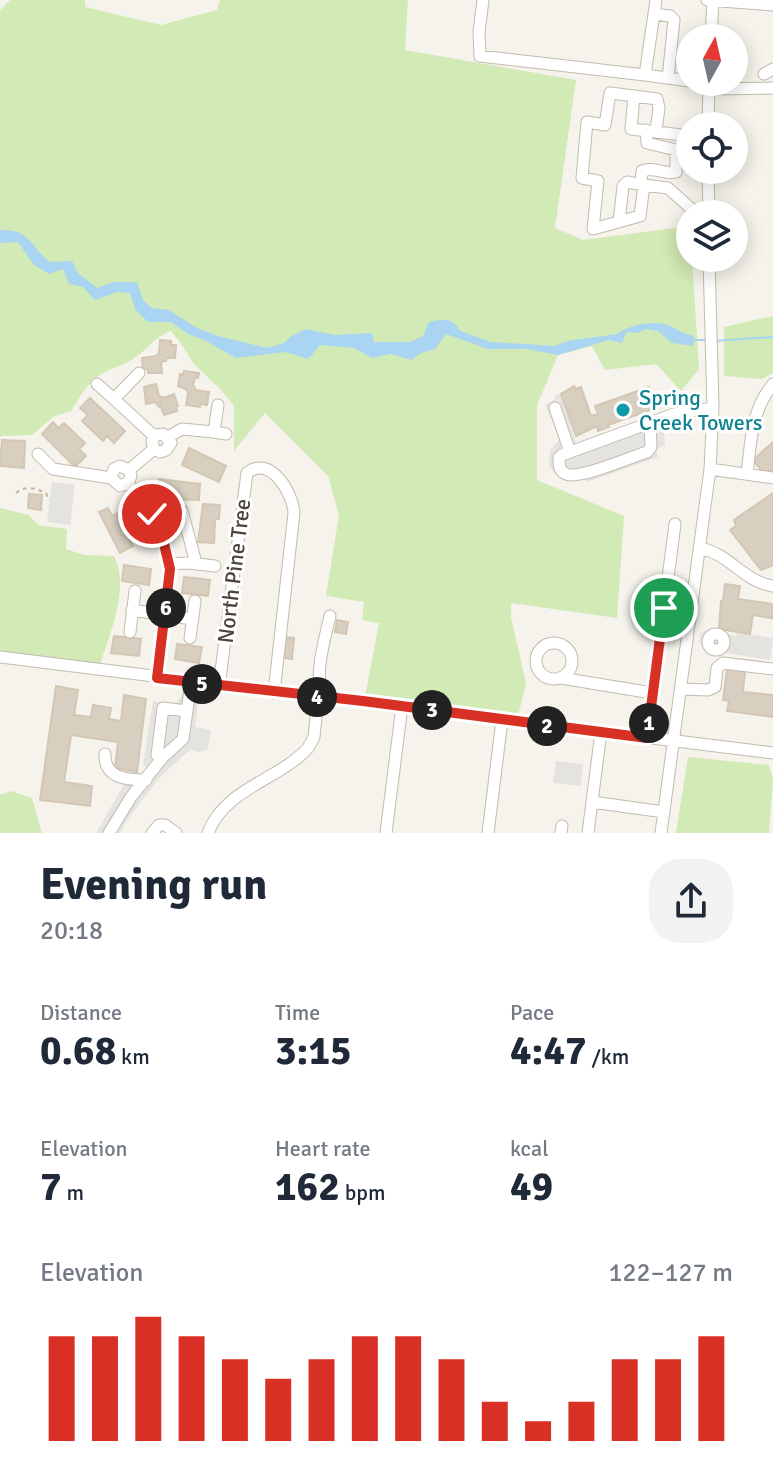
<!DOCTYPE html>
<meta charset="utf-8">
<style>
body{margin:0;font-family:Signika,sans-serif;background:#f2f2f3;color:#1f2937;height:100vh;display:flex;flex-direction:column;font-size:30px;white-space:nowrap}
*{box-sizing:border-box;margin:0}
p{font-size:26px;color:#747a83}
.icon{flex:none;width:44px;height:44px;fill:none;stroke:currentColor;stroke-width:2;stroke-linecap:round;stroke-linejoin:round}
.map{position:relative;height:833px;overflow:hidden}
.panel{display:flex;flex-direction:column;background:#fff;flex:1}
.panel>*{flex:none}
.needle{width:52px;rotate:8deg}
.tools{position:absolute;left:676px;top:24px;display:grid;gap:16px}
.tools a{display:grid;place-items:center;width:72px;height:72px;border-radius:50%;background:#fff;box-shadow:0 4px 20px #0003;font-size:40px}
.pin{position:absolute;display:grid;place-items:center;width:68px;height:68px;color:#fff;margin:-34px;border:4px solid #fff;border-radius:50%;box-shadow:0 2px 8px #0007}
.km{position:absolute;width:40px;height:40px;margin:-20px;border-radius:50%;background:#222;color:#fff;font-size:22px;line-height:40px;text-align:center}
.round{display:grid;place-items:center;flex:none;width:84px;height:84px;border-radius:32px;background:#f2f2f3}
.overview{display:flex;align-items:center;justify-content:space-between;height:136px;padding:0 40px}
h1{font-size:44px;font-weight:700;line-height:60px}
.stats{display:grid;grid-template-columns:repeat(3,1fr);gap:12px;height:136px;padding:8px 40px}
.stats div{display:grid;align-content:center}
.stats b{font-size:40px;font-weight:700}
.stats small{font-size:22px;font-weight:400}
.stats p{font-size:22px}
.chart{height:224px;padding:16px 40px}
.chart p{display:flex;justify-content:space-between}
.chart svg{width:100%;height:144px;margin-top:8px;stroke:#d93025;stroke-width:6}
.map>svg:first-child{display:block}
.green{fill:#d2eab5}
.parking{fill:#e5e3e0}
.water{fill:#a9d4f2}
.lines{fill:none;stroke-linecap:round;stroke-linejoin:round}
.stream{stroke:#a9d4f2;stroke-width:2}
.building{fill:#d8cfc1;stroke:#d3c7b4;stroke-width:2}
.minor-casing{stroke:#c2bbae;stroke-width:13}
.path{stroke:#c4b79f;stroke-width:2;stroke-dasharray:4 4;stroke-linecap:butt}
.minor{stroke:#fff;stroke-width:11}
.route-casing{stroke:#fff;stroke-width:16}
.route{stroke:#d93025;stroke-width:10}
.culture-dot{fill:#0f9aa8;stroke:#fff;stroke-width:3}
.labels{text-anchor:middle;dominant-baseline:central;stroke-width:6;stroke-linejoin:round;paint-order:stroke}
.culture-label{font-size:22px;fill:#0d838f;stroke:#fff;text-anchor:start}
.street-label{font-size:22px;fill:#4b4439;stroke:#fff}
</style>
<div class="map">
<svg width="773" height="833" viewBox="0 0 773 833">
<rect width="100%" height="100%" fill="#f6f3ec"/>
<!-- green -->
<path class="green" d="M10 0H85V7L161 25 217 10 220 0H408L405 50 576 80 555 228 583 240 690 226 699 369 681 391 656 364 605 370 592 346 558 355 537 405V480L624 516 617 618 511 603V617L526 683 518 716 365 697 379 623 362 620 364 602 326 596 339 515 328 476 265 413 234 451V406L222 391 193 363 183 346 171 331C153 338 150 347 136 357 125 365 114 367 103 373 87 382 80 397 71 411L53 417 32 435 1 436 0 438V10Z
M773 316V373L762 379 724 376V327Z
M0 508 29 515 38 525 67 529 66 549 84 555 114 556C130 588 110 633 100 665L0 652Z
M688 757 769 765 773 780 769 833H676Z
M11 791 32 798 42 833H0V795Z"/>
<!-- parking -->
<path class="parking" d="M702 393V428L697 417 691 414 657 422V427L664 428 665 446 656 449 658 457 587 482 583 473 564 471 560 477 549 467 550 450 560 439 545 405 555 399V395L561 394 576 443 694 401Z
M52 482 75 485 70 525 47 522Z
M713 628 736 637 737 632 773 638 770 660 708 650 699 642 700 633Z
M183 693 199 695 195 727 211 730 208 749 200 752 190 750 160 777 127 820 120 833H96L123 786 126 775 141 776 150 767 143 766 153 701 176 704Z
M556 761 583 764 581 786 553 783Z"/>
<!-- water -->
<path class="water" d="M0 230C30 229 29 245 50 262L72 261 78 273 97 288 113 282H137L143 300 152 308 169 310 197 328 218 336 267 348 284 343 292 336 306 329 334 335 372 333 374 342H410L423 336 429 322C443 319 452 317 460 331L491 342 555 346 567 341 617 334C628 325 656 319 670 326 679 330 683 334 694 336L693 346 672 343 658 331 646 329 637 333 627 332 622 343 609 340 558 355 527 349H488L446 334 435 349 421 353 411 360 391 354 372 358 354 348 320 345 308 359 286 352 236 358 204 340 188 334 171 322H148L135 309 130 293 117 292 95 300 83 287 69 284 63 269 49 274 34 265 18 242 0 243Z"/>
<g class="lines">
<!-- stream -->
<path class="stream" d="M694 340H708
M714 341 773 337"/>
</g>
<!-- building -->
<path class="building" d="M160 340 171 341V345H176L175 358H166V361L161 362 162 373H148V369H143L142 358 156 356 159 353Z
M184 371 199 373 198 378 195 377 193 385 196 390 209 392 207 405 201 404 200 407 186 405 188 394 186 389 178 386 180 374 183 375Z
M156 384 159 396 164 398 174 394 178 406 176 407 177 411 164 415 160 404 159 407 155 402 146 404 144 387Z
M574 386 576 389 581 387 591 416 598 414 595 406 649 387 652 394 655 393 658 407 608 425 609 427 598 431 597 426 576 436 561 394Z
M90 398 125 431 114 443 107 436 103 441 82 421 88 415 80 408Z
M53 422 58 428 64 423 85 443 79 449 86 456 77 465H73L42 434Z
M2 440 25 441 24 468 0 466Z
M773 442V470L765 475 753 460Z
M189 448 226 466 219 482 182 465Z
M159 479 200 484 199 500 170 499V496L158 495Z
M773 493V565L761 570 730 530 736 526 734 520Z
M29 494 42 495 41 510 28 508Z
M203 504 220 505 219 519H215L214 543 198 542Z
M108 508 112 516 122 511 134 535 129 538 133 546 120 553 99 512Z
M124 565 151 569 149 585 122 581Z
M184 577 210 580 208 596 182 593Z
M725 584 740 586 738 599 773 604 772 618 753 615 750 634 719 629 721 601H723Z
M337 620 348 622 346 634 335 632Z
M114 636 141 639 139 656 111 653Z
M282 637 294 638 292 659 279 657Z
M177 644 202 647 199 663 175 659Z
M727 669 745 671 743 692 773 695V717L727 711 729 701 723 700Z
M56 686 78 690 74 715 91 717 93 705 111 708 109 719 121 721 124 695 146 699 137 772 115 768 118 742 71 735 64 782 92 786 90 806 40 800Z"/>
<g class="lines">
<defs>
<path id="minor" d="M483 0 479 32 480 56 645 75 656 0
M707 0 773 5
M654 14 670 16 674 20 668 78
M711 38 713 0
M764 74 773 69
M645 75 690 81
M708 89 773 88
M634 96 657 99 659 108 656 130
M708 126 709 83
M690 136 631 129 634 96 610 93 605 125 587 122 582 178 598 181 593 229 640 216 644 185 668 188 697 214
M708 170 709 214
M641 184 642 171C653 166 665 175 676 172V150L647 143 646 130
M619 222 623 186 627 182 644 185
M139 373 114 399 154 436
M97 384 114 399
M555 408 570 452
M650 423 651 447 647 452C631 457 579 480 566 474 559 471 559 465 559 458L562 455 674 414 713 408
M214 432 226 434
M168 437 182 429 214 432 218 405
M38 454 53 469 111 478
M710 469 773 478
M129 470 154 449 152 441 156 435 163 434 171 443 166 450 160 452 154 449
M747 474C751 441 751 411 773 384
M128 483 131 476 129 470 120 466 114 469 111 478 120 486 128 483C150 512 169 538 170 575L157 678
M182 511 196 563
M700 548C730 554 744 582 773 586
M170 564 188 563 215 566
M132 610 192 619
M130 632 135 591
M708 642a8 8 0 1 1 16 0a8 8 0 1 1-16 0Z
M190 638 195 601
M536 661a18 18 0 1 1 36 0a18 18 0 1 1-36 0Z
M0 657C257 691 515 721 773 753
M561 678 652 693
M219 686 247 473C270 454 293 493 294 513L274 693
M681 689 708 690 715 687 717 668 723 663 773 669
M325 699C312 678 325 639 330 616
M647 738 675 524
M105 754C104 778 126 780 146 780
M161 760 157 755 163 708 187 711
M592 802 664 812
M109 833 131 797 163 757 183 739 191 683
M152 833 159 825H165L176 833
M208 833C225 788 279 780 308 748L314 737 318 698
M386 833 402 706
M488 833 502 720
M561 833 562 826
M588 833 601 732
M661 833 710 469 713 408 709 258"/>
</defs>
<!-- minor casing -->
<use href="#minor" class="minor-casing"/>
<!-- path -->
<path class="path" d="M16 493C25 485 35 488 46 493L49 501"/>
<!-- minor -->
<use href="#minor" class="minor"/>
</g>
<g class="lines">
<defs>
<path id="route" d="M152 514 162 535 170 569 157 678 363 701 647 738 664 608"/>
</defs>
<!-- route casing -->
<use href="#route" class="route-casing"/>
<!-- route -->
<use href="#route" class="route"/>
</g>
<!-- markers -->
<circle class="culture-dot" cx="623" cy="410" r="8"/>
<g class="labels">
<!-- culture labels -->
<g class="culture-label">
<text x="639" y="397">Spring<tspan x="639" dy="25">Creek Towers</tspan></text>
</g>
<!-- street labels -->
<g class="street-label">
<text transform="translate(234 571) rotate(-83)">North Pine Tree</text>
</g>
</g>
</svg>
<div class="tools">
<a><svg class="needle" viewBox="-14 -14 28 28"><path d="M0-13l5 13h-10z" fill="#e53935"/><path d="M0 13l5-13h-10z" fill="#747a83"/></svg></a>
<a><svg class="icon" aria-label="locate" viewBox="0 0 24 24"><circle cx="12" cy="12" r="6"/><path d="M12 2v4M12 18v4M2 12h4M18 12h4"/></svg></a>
<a><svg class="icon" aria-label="layers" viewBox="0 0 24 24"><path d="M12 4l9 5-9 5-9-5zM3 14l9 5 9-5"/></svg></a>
</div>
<div class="pin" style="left:664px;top:608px;background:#1e9e55"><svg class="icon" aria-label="arrive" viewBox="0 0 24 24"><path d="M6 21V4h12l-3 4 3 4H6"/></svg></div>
<div class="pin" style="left:152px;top:514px;background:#d93025"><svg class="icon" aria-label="check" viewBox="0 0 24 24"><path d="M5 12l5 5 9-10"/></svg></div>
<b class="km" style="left:649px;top:723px">1</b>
<b class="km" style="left:547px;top:726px">2</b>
<b class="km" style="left:432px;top:710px">3</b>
<b class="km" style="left:317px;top:697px">4</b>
<b class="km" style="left:202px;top:684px">5</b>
<b class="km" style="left:166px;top:608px">6</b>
</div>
<section class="panel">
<div class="overview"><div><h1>Evening run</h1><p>20:18</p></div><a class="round"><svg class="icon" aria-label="share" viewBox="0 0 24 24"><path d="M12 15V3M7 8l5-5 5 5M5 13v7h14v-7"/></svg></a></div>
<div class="stats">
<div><p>Distance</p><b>0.68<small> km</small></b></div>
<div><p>Time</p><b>3:15</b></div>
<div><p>Pace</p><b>4:47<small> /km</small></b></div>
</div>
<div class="stats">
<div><p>Elevation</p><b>7<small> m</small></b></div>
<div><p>Heart rate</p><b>162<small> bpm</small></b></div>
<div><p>kcal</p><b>49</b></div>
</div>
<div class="chart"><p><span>Elevation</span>122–127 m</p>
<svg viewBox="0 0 160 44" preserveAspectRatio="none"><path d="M5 44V12M15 44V12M25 44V6M35 44V12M45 44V19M55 44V25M65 44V19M75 44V12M85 44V12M95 44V19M105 44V32M115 44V38M125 44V32M135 44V19M145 44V19M155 44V12"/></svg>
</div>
</section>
